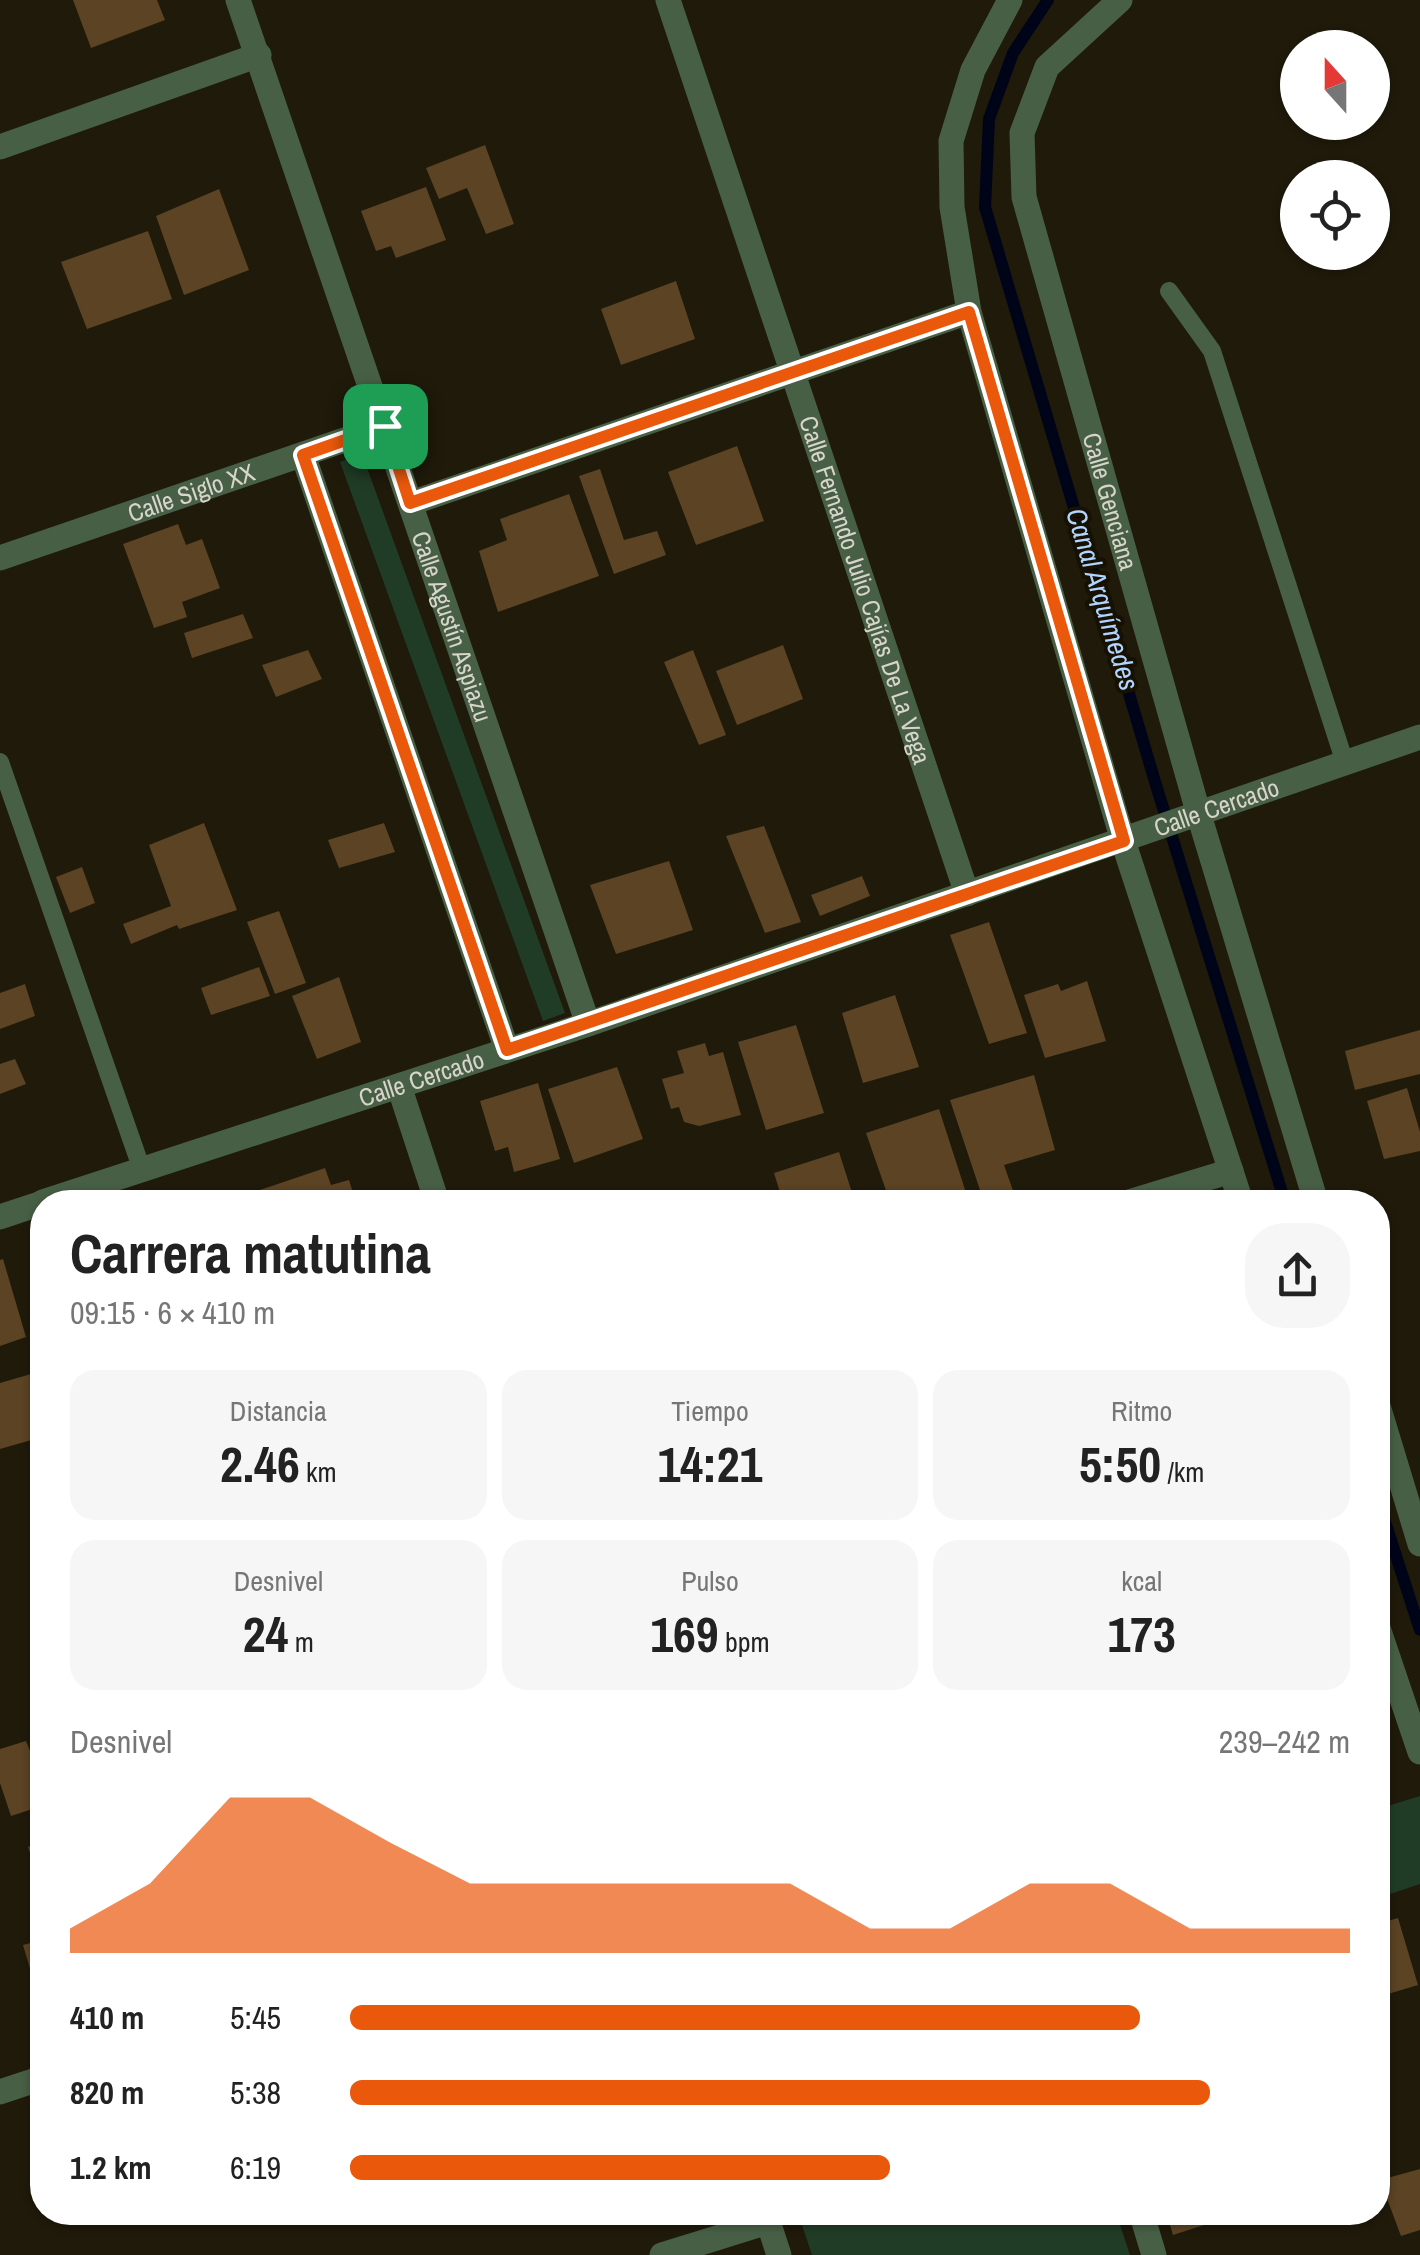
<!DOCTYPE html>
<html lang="es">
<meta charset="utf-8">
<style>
body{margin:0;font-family:"Archivo Narrow",sans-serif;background:#f6f6f6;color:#222;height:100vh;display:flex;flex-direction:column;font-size:38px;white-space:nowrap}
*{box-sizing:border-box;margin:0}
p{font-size:32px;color:#767676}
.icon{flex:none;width:55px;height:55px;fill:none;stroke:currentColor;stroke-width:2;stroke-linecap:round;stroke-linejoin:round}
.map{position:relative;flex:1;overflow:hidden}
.sheet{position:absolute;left:30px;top:1190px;width:1360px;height:1035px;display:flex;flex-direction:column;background:#fff;border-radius:40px;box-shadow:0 2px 8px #0004}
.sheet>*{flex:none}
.needle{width:65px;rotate:339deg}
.tools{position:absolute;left:1280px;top:30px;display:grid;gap:20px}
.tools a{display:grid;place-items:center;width:110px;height:110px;border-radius:50%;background:#fff;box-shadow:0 2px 8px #0004;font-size:50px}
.pin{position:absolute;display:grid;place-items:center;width:85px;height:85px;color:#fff;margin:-42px;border-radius:20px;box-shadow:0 5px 15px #0006}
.round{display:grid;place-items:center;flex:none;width:105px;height:105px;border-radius:40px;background:#f6f6f6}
.summary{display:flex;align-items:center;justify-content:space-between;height:170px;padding:0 40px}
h1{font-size:55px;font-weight:800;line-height:75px}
.metrics{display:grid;grid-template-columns:repeat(3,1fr);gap:15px;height:170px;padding:10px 40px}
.metrics div{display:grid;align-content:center;border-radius:25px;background:#f6f6f6;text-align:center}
.metrics b{font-size:50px;font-weight:800}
.metrics small{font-size:28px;font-weight:400}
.metrics p{font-size:28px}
.chart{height:280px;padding:20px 40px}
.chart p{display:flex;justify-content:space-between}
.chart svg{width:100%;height:180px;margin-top:10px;fill:#ea580c;opacity:.7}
ul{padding:0 40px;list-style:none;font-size:32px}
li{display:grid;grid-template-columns:160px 120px 1fr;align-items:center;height:75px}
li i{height:25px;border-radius:12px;background:#ea580c}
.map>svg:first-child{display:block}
.green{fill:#203c26}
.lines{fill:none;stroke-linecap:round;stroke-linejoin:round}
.stream{stroke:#000419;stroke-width:12}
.building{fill:#5b4324}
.service{stroke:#476045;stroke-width:18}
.minor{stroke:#476045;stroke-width:25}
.route-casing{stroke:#fff;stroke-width:20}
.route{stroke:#ea580c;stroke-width:12}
.labels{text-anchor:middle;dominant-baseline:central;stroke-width:8;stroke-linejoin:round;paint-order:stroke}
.street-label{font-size:25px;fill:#d8d4ca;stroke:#161103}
.water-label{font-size:28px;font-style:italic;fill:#b1d5fe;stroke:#161103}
</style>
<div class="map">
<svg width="1420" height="2255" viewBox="0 0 1420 2255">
<rect width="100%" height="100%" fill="#1f1a0a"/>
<!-- green -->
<path class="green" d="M362 454 565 1013 543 1021 340 462Z
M1420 1796V1884L1378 1898V1809Z
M798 2213H1116L1130 2255H812Z"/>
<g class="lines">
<!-- stream -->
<path class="stream" d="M1048 0 1013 53 989 119 985 207 1156 785 1285 1202
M1378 1500 1420 1630"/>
</g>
<!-- building -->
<path class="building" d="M73 0H157L165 20 91 48Z
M485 145 514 224 486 234 467 188 439 199 426 168Z
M426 187 446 240 396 258 391 246 376 251 361 211Z
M219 189 249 270 184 295 156 216Z
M148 231 172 299 87 329 61 262Z
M676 281 695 339 621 365 601 309Z
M737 446 764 521 696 545 668 472Z
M600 469 624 540 657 531 666 555 614 574 579 476Z
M569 494 599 576 498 612 479 551 507 540 500 519Z
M178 524 186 545 202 539 220 588 182 602 187 617 154 628 123 544Z
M243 614 253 638 192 658 184 633Z
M783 645 803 699 737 725 716 671Z
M308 650 322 679 276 697 262 665Z
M693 650 726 735 699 745 664 662Z
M204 823 237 910 179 929 177 925 131 944 123 924 171 906 149 845Z
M384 823 395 852 339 868 328 840Z
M764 826 801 922 765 933 726 836Z
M669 861 693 930 616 954 590 885Z
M82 867 95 903 70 913 56 877Z
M862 876 870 896 820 916 811 895Z
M279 911 306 983 275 994 247 922Z
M989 922 1027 1033 989 1044 950 935Z
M259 967 270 996 211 1015 201 988Z
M339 977 361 1042 317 1059 292 996Z
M1087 981 1106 1041 1045 1058 1024 995 1058 984 1061 991Z
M25 984 35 1016 0 1029V993Z
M895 995 919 1067 863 1083 842 1013Z
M796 1025 824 1113 766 1130 738 1042Z
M1420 1030V1074L1355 1090 1345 1051Z
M705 1043 709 1056 723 1052 741 1115 699 1126 684 1122 679 1107 671 1109 662 1079 684 1073 677 1051Z
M15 1059 26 1084 0 1094V1064Z
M617 1067 643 1139 574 1163 548 1089Z
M1034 1075 1055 1150 1004 1165 1017 1202H984L950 1100Z
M538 1083 560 1159 514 1172 508 1147 495 1151 480 1101Z
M1407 1088 1420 1132V1151L1384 1159 1367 1101Z
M939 1109 969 1202H890L866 1133Z
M839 1152 855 1202H783L774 1173Z
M325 1168 331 1185 349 1180 356 1202H245L242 1196Z
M3 1259 26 1337 0 1346V1260Z
M38 1372 42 1387V1437L0 1449V1383Z
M26 1741 30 1751 42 1747V1806L11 1816 0 1783V1749Z
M42 1842V1889L28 1847Z
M1398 1918 1418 1985 1378 1997V1924Z
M42 1940V1969L31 1972 23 1945Z
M1420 2169V2230L1401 2236 1380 2180Z
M1166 2212H1241V2213L1173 2235Z"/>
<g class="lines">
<!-- service -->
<path class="service" d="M1169 291 1212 351 1345 763
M0 762 142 1170"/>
<!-- minor -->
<g class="minor">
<path id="s1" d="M238 0 588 1024"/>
<path id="s2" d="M668 0 967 894"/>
<path d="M1010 0 973 70 951 141 952 207 969 312 1123 841 1241 1202"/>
<path id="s3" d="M1120 0 1047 67 1022 133 1024 197 1199 815 1316 1202"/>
<path d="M0 147 259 55"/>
<path d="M303 455 507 1050"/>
<path d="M411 503 969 312"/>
<path id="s4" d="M0 558 385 426"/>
<path d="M399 1086 437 1202"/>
<path id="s5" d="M43 1202 588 1024 1420 737"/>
<path d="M1129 1202 1231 1171"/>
<path d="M0 1217 42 1203"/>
<path d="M1378 1406 1420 1544"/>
<path d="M1378 1628 1420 1752"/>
<path d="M0 2092 42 2078"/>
<path d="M765 2212 779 2255"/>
<path d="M1141 2212 1154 2255"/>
<path d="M662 2255 768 2222"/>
</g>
</g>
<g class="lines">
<defs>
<path id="route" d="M969 312 1124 841 507 1050 303 455 385 426 410 503Z"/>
</defs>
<!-- route casing -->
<use href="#route" class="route-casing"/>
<!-- route -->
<use href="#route" class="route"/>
</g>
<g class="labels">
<!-- street labels -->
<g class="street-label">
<text stroke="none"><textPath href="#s4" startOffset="202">Calle Siglo XX</textPath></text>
<text stroke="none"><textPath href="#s3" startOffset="550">Calle Genciana</textPath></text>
<text stroke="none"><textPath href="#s2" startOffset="622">Calle Fernando Julio Cajías De La Vega</textPath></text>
<text stroke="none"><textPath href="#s1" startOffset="662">Calle Agustín Aspiazu</textPath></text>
<text stroke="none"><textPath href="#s5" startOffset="1238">Calle Cercado</textPath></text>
<text stroke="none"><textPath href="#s5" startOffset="398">Calle Cercado</textPath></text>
</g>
<!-- water labels -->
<g class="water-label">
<text transform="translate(1103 599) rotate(73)">Canal Arquímedes</text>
</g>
</g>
</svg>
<div class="tools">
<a><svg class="needle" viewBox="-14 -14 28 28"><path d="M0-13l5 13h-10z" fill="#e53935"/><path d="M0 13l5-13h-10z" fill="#767676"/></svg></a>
<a><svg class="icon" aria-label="locate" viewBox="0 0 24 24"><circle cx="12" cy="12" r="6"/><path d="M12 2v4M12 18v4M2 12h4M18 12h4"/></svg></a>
</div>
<div class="pin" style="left:385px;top:426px;background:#1e9e55"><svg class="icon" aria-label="arrive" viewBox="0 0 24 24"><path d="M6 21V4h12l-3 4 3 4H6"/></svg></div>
<section class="sheet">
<div class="summary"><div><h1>Carrera matutina</h1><p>09:15 · 6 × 410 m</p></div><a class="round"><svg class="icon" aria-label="share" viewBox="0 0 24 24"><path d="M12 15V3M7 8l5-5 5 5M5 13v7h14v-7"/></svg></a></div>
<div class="metrics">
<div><p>Distancia</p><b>2.46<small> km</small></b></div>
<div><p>Tiempo</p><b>14:21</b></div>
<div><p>Ritmo</p><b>5:50<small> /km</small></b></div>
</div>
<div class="metrics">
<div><p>Desnivel</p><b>24<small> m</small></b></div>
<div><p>Pulso</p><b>169<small> bpm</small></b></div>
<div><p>kcal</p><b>173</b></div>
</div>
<div class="chart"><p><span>Desnivel</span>239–242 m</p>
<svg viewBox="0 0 160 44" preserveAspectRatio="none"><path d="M0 44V38L10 27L20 6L30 6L40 17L50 27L60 27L70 27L80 27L90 27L100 38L110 38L120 27L130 27L140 38L150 38L160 38V44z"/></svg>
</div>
<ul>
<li><b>410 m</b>5:45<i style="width:79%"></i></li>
<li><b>820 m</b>5:38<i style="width:86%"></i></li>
<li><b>1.2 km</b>6:19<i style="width:54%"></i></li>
</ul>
</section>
</div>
